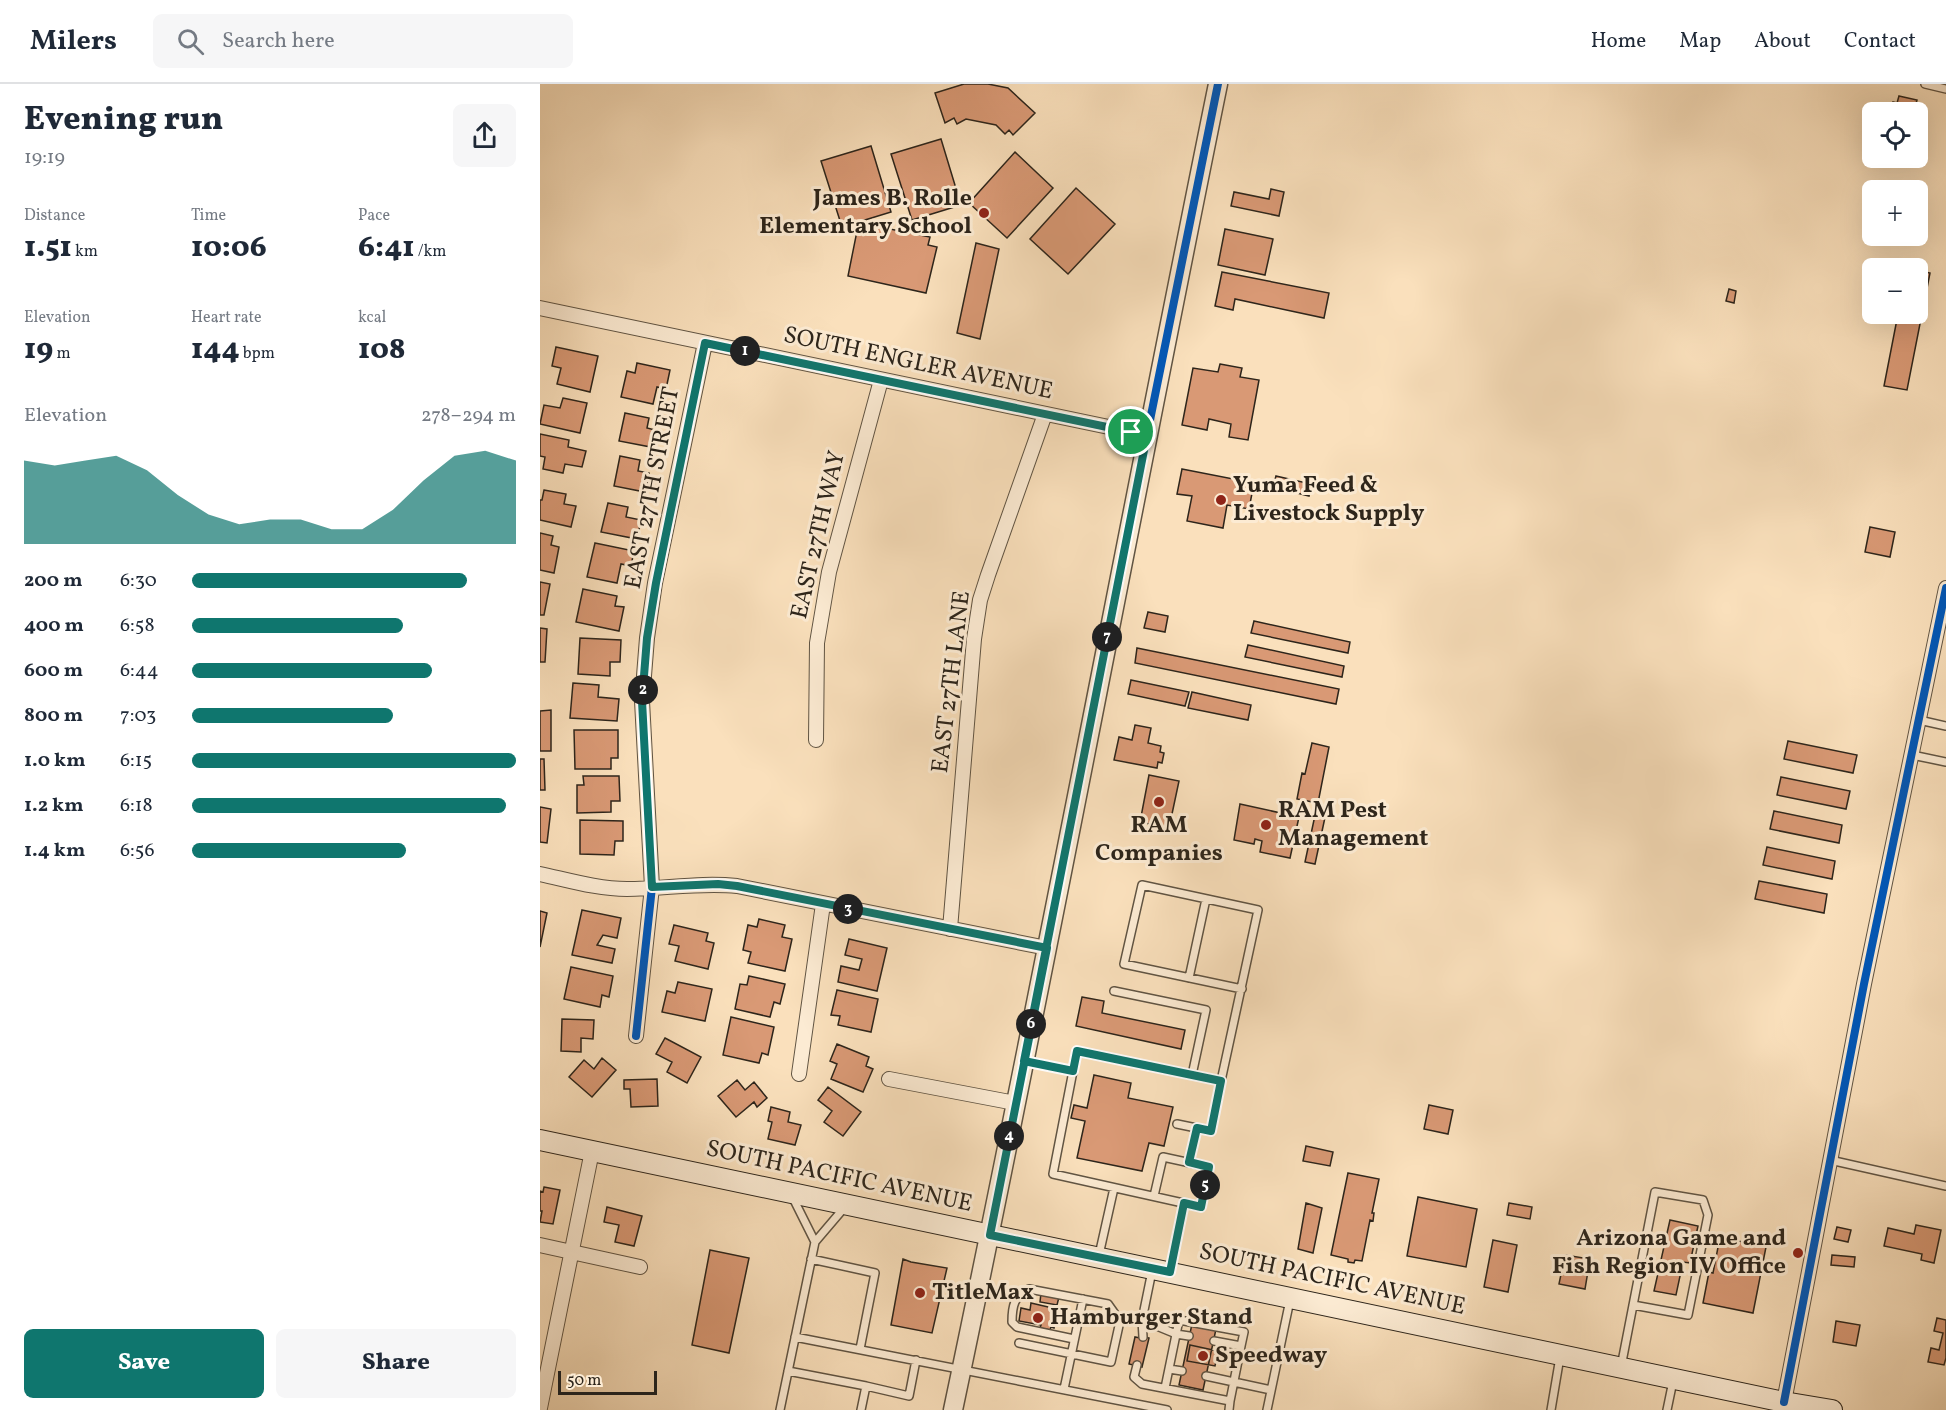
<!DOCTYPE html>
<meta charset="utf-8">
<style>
body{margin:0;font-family:Vollkorn,serif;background:#f6f6f7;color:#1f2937;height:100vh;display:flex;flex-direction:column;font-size:22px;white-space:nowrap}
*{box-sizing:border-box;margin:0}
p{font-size:20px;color:#747a83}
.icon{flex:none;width:33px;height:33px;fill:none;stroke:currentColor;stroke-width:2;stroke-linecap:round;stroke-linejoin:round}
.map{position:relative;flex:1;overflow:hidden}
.side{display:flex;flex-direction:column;background:#fff;width:540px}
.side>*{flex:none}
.buttons{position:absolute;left:1322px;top:18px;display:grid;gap:12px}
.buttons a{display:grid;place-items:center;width:66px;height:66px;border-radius:9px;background:#fff;box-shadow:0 6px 24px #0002;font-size:30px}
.scale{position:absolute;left:18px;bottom:15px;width:99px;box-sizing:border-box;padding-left:6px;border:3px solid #2d251b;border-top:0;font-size:16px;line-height:21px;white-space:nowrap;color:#2d251b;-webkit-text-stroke:4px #fcebd3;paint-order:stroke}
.pin{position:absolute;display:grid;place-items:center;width:51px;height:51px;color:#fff;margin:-26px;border:3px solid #fff;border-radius:50%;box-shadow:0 2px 6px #0007}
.km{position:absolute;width:30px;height:30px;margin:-15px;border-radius:50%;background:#222;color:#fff;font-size:16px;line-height:30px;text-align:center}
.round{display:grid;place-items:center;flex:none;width:63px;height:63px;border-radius:9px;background:#f6f6f7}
.summary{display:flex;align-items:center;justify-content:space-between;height:102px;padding:0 24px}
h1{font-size:33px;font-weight:800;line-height:45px}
.metrics{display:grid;grid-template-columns:repeat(3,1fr);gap:9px;height:102px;padding:6px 24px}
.metrics div{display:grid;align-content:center}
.metrics b{font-size:30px;font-weight:800}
.metrics small{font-size:16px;font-weight:400}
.metrics p{font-size:16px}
.chart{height:168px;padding:12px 24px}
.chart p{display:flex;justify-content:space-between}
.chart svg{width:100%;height:108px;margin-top:6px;fill:#0f766e;opacity:.7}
.cta{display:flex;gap:12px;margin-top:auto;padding:12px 24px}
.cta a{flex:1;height:69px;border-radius:9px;background:#0f766e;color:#fff;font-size:24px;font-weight:800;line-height:69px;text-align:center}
.cta a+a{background:#f6f6f7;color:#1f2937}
ul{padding:0 24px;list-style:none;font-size:20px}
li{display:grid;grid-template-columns:96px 72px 1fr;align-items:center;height:45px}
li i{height:15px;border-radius:8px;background:#0f766e}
header{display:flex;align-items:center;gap:36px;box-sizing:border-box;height:84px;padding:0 30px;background:#fff;border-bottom:2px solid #e0e1e3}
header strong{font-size:28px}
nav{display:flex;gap:33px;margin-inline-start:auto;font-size:21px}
.search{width:420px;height:54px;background:#f6f6f7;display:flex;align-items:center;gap:15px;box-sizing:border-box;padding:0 21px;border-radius:9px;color:#747a83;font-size:22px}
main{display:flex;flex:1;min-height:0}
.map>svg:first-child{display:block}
.building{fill:#d99975;stroke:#2d251b;stroke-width:1.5}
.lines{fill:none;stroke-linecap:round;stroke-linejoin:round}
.service-casing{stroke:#605443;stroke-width:10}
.minor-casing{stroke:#605443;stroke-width:16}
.tertiary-casing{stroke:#605443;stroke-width:21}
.secondary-casing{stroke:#2d251b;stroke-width:22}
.service{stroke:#fcebd3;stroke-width:7}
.minor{stroke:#fcebd3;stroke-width:14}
.tertiary{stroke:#fcebd3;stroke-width:18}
.secondary{stroke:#fcebd3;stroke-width:20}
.cycleway-casing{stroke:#fcebd3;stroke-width:11}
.cycleway{stroke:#0057b8;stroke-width:8}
.route-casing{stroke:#fff;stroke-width:12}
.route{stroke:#0f766e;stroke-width:8}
.poi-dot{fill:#8f2418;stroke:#fcebd3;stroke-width:2}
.labels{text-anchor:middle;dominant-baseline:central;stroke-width:6;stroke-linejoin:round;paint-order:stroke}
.poi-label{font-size:24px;font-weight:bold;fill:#2d251b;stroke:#fcebd3;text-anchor:start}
.street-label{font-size:24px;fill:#2d251b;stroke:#fcebd3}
</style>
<header>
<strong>Milers</strong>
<div class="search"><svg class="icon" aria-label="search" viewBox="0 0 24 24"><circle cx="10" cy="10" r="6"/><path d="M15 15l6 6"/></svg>Search here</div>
<nav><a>Home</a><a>Map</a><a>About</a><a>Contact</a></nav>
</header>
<main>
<section class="side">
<div class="summary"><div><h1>Evening run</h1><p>19:19</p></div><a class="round"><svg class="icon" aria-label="share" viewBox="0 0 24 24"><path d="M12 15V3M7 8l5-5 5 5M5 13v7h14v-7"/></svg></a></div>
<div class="metrics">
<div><p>Distance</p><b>1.51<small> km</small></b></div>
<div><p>Time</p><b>10:06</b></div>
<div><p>Pace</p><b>6:41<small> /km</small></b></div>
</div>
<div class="metrics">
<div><p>Elevation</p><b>19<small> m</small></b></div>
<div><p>Heart rate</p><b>144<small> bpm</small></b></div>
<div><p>kcal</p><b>108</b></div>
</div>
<div class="chart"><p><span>Elevation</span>278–294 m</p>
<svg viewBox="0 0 160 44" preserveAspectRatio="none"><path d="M0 44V10L10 12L20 10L30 8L40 14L50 24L60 32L70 36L80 34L90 34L100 38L110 38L120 30L130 18L140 8L150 6L160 10V44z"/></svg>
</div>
<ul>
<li><b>200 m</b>6:30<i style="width:85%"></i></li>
<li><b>400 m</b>6:58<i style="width:65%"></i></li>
<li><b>600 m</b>6:44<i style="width:74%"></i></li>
<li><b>800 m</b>7:03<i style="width:62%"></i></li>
<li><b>1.0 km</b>6:15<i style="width:100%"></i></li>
<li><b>1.2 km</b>6:18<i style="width:97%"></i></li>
<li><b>1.4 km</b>6:56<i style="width:66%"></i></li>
</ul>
<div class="cta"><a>Save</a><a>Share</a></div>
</section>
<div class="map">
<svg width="1406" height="1326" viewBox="0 0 1406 1326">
<rect width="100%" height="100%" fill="#fae0bc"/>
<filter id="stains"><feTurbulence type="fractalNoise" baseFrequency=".00333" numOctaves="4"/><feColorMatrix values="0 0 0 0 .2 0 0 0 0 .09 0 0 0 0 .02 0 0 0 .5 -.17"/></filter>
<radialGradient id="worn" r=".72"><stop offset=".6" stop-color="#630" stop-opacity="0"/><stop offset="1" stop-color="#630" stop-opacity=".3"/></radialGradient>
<!-- building -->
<path class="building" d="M424 0H448L468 4 495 29 473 51 469 46 465 50 456 41 426 35 417 40 414 34 405 39 395 9Z
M1359 12 1377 16 1374 27 1352 22 1353 18 1357 19Z
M401 55 421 121 372 136 351 70Z
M331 62 351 128 302 143 281 77Z
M475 68 513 104 467 154 429 119Z
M536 104 575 140 528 190 490 155Z
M731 105 744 108 739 132 691 122 694 108 729 115Z
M325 140 390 153 388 161 397 163 386 209 308 192 317 147 324 148Z
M685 145 733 155 725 191 678 181Z
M436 159 459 165 440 255 417 249Z
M1377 186 1390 189 1367 306 1344 302 1358 230H1377Z
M682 188 789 209 784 234 695 215 693 226 675 222Z
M1189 205 1196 207 1194 219 1186 217Z
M16 263 58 272 50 308 17 300 21 284 12 282Z
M97 279 130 286 126 305 117 303 113 320 81 313 87 287 95 289Z
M680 280 702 284 700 293 719 296 708 356 689 353 691 340 669 335 667 346 642 341 653 284 678 288Z
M23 314 47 319 40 349 0 340 4 321 20 324Z
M85 329 109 334 107 344 119 347 116 364 79 357Z
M0 350 29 356 28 363 46 367 42 383 25 380 23 389 3 385 5 373 0 372Z
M80 372 100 376 98 387 109 389 105 408 74 402Z
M642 385 714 399 709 425 687 421 683 444 647 437 652 412 637 410Z
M736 392 771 400 769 412 733 403Z
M4 406 26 410 24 420 36 422 31 443 0 436V416H2Z
M68 419 88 423 86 433 101 436 97 455 61 448Z
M1330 443 1355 448 1350 473 1325 468Z
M0 449 13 452 11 461 19 463 14 489 0 486Z
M55 459 94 467 91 482 81 480 77 499 47 493Z
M0 498 10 500 4 531H0Z
M43 505 77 512 75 522 84 523 79 547 36 538Z
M608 528 628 532 625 548 604 544Z
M714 537 810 558 808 569 711 549Z
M0 544 7 545 5 578H0Z
M40 554 81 556 80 578H70V592L38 590Z
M708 561 804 582 802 593 705 573Z
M597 564 799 605 796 620 595 579Z
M591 596 649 608 645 622 588 610Z
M33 599 59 601 58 613 79 615 77 637 30 634Z
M652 608 711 621 708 636 648 624Z
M11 626V667H0V627Z
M595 641 611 644 608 659 621 662 620 668 624 669 622 679 618 678 617 684 574 676 579 653 592 656Z
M34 646H78V674H71V685H35Z
M1248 657 1317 671 1313 689 1244 675Z
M772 659 789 663 778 719 757 715 762 689 765 690Z
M0 675H4L5 706H0Z
M609 691 639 697 629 744 600 738Z
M43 692H79L80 717H71V728L37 729V701H44Z
M1241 693 1310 707 1306 725 1237 711Z
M700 720 759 733 750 774 720 768 722 757 715 755 714 760 694 756Z
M777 722 787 724 775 780 765 778Z
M0 723 11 725 7 759 0 758Z
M1234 727 1302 741 1299 759 1230 745Z
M40 736 83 737V757H75L74 771 40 770Z
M1227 763 1295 777 1292 795 1223 781Z
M1219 797 1287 810 1284 829 1215 815Z
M42 826 81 834 77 854 63 851 57 861 75 865 72 879 32 871Z
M0 827 7 829 0 863Z
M219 835 245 841 242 853 252 855 245 887 208 879 211 868 203 866 208 841 217 843Z
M134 841 168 849 166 857 174 859 168 885 135 877 139 862 129 860Z
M309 855 347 864 337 907 298 898 301 882 319 886 322 875 305 871Z
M31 883 73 892 69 913 62 911 60 923 24 915Z
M209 892 245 900 240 920 234 918 230 933 195 925 200 900 207 901Z
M138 898 172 905 165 937 122 928 127 907 135 909Z
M297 906 338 915 331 948 298 941 300 932 291 931Z
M542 913 564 917 562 929 645 946 641 965 536 942Z
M191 933 234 943 228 971 222 969 219 979 183 971Z
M22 935 54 936 53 955 41 954V968L21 967Z
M125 954 161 973 147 999 127 988 132 978 116 970Z
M297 960 329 973 326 982 333 985 323 1008 291 995 297 980 290 977Z
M62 974 76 986 52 1013 29 993 44 976 54 985Z
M554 991 591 999 588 1014 633 1023 624 1062 609 1059 602 1087 537 1074 545 1037 531 1034 534 1021 547 1024Z
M117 995 118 1022 91 1023 90 1005H84V996Z
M197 996 205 1006 214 998 227 1014 217 1023 214 1018 196 1033 178 1012Z
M288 1003 321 1028 303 1052 284 1038 292 1027 278 1016Z
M889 1021 913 1026 908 1050 884 1045Z
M231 1023 250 1028 248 1038 261 1041 255 1061 228 1055 232 1038 228 1037Z
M766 1062 793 1068 790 1082 763 1077Z
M808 1089 839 1095 832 1129H834L833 1137 830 1136 822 1177 815 1176 814 1179 808 1178V1175L791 1171Z
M4 1103 20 1106 13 1140 0 1138 2 1127H0V1107L3 1108Z
M878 1113 937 1125 926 1183 867 1172Z
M766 1119 782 1124 773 1169 758 1165Z
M969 1119 992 1123 990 1135 967 1131Z
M67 1123 102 1132 94 1162 75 1158 79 1141 64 1138Z
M1130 1136 1158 1142 1150 1179 1143 1178 1136 1211 1114 1207Z
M1376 1141 1401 1146 1394 1179 1381 1176 1382 1170 1344 1162 1348 1144 1374 1150Z
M1297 1143 1311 1146 1308 1158 1294 1155Z
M1180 1153 1226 1163 1213 1229 1163 1219 1169 1188 1173 1189Z
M953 1156 977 1161 968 1208 944 1203Z
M170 1166 209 1174 189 1269 152 1261Z
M1025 1171 1050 1175 1045 1205 1019 1200Z
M1292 1171 1315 1173 1314 1183 1291 1181Z
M363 1175 371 1178 407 1184 392 1249 351 1241Z
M501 1209 519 1213 517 1221 500 1218Z
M491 1219 517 1225 514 1244 511 1243 510 1246 500 1244 501 1241 479 1237 481 1224 490 1226Z
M1397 1234 1406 1236V1274L1404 1281 1388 1278 1391 1264 1399 1266 1403 1249 1394 1247Z
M1296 1237 1320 1241 1316 1262 1293 1258Z
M652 1240 676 1245 663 1306 639 1301Z
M601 1252 609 1254 602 1283 589 1280 595 1253 600 1254Z
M650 1261 678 1267 675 1282 647 1277Z"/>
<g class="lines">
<defs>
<path id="service" d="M1385 0 1406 5
M1379 636 1406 642
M1372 671 1406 678
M649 894 666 815
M574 907 666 926 652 991
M487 977 533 987 537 967 681 997 671 1047 637 1040
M533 987 513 1090 661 1123 669 1083 623 1073 614 1112
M681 997 718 826 602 801 584 880 702 905
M1290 1076 1406 1102
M649 1078 657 1044
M252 1112 275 1158
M559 1171 574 1104
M271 1175 335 1189 320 1265
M630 1187 644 1119
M255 1253 627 1326
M603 1253 602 1236 612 1187
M534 1255 477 1243 472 1238C472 1222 474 1212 489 1205L568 1220 580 1237
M674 1257 701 1262 690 1317
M479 1259 571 1278 580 1237 602 1236 636 1250 649 1252
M597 1281 594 1293 602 1300 690 1317 689 1326
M1081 1283 1115 1108 1163 1116 1168 1131 1148 1231 1093 1221
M629 1285 642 1287
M248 1287 326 1302
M666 1292 731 1306
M625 1304 639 1236 704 1248 701 1262
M524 1305 543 1215
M240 1326 275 1158 304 1124
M321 1326 326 1302 369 1312 376 1276
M727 1326 750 1216
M1011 1326 1020 1273
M1127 1326 1133 1297"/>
<path id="minor" d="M0 224 607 351
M276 656 277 559 289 488 341 296
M0 790C28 796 58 805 87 805 124 805 160 798 197 802L507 864
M410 845 434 555 440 516 448 491 505 330
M96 952 112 803 102 617 107 554 115 499 165 259
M259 990 283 820
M349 995 475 1019
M0 1161 100 1183
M1244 1318 1324 900 1406 504
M0 1324 52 1067"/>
<path id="tertiary" d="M413 1326C506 885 588 442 678 0"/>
<path id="secondary" d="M0 1056 1244 1318 1292 1326"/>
</defs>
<!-- service casing -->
<use href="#service" class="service-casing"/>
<!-- minor casing -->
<use href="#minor" class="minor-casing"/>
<!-- tertiary casing -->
<use href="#tertiary" class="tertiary-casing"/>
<!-- secondary casing -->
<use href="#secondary" class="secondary-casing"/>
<!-- service -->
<use href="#service" class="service"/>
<!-- minor -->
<use href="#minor" class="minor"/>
<!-- tertiary -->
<use href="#tertiary" class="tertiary"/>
<!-- secondary -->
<use href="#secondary" class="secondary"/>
<defs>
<path id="cycleway" d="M96 952 112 803 102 617 107 554 115 499 165 259
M450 1151 607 351 678 0
M1244 1318 1324 900 1406 504"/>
</defs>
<!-- cycleway casing -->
<use href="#cycleway" class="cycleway-casing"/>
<!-- cycleway -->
<use href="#cycleway" class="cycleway"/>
</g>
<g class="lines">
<defs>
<path id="route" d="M591 348 165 259 116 499 107 554 102 617 112 803 178 800 197 802 507 864 450 1151 630 1188 644 1119 661 1123 669 1083 649 1078 657 1044 671 1047 681 997 537 967 533 987 484 977 607 351 591 348"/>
</defs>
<!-- route casing -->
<use href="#route" class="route-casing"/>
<!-- route -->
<use href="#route" class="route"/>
</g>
<!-- markers -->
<g class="poi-dot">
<circle cx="444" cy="129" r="6"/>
<circle cx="681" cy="416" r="6"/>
<circle cx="619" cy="718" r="6"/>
<circle cx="726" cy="741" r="6"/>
<circle cx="1258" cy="1169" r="6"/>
<circle cx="380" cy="1209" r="6"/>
<circle cx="498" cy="1234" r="6"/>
<circle cx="663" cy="1272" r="6"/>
</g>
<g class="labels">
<!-- poi labels -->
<g class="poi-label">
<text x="432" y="115" text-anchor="end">James B. Rolle<tspan x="432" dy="28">Elementary School</tspan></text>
<text x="693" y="402">Yuma Feed &amp;<tspan x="693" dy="28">Livestock Supply</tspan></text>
<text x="738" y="727">RAM Pest<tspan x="738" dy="28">Management</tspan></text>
<text x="619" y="742" text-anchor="middle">RAM<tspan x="619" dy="28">Companies</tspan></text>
<text x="1246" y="1155" text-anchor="end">Arizona Game and<tspan x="1246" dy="28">Fish Region IV Office</tspan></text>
<text x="392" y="1209">TitleMax</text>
<text x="510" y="1234">Hamburger Stand</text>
<text x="675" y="1272">Speedway</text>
</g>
<!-- street labels -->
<g class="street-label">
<text transform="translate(378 280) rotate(12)">SOUTH ENGLER AVENUE</text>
<text transform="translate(113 404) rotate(-79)">EAST 27TH STREET</text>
<text transform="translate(279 451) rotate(-77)">EAST 27TH WAY</text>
<text transform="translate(412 598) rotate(-83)">EAST 27TH LANE</text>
<text transform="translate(299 1093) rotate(12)">SOUTH PACIFIC AVENUE</text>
<text transform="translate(792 1196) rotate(12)">SOUTH PACIFIC AVENUE</text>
</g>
</g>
<rect width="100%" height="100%" filter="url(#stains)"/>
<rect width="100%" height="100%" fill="url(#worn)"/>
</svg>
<div class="buttons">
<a><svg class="icon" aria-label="locate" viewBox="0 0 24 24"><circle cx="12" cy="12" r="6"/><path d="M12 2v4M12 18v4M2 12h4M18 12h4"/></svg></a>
<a>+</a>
<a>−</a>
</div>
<div class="scale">50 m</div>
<div class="pin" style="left:591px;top:348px;background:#1e9e55"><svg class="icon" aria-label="arrive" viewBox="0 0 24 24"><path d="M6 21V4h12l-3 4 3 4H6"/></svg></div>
<b class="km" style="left:205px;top:267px">1</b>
<b class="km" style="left:103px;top:606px">2</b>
<b class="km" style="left:308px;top:825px">3</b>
<b class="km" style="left:469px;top:1052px">4</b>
<b class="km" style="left:665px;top:1101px">5</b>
<b class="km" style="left:491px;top:940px">6</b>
<b class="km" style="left:567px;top:553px">7</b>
</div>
</main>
